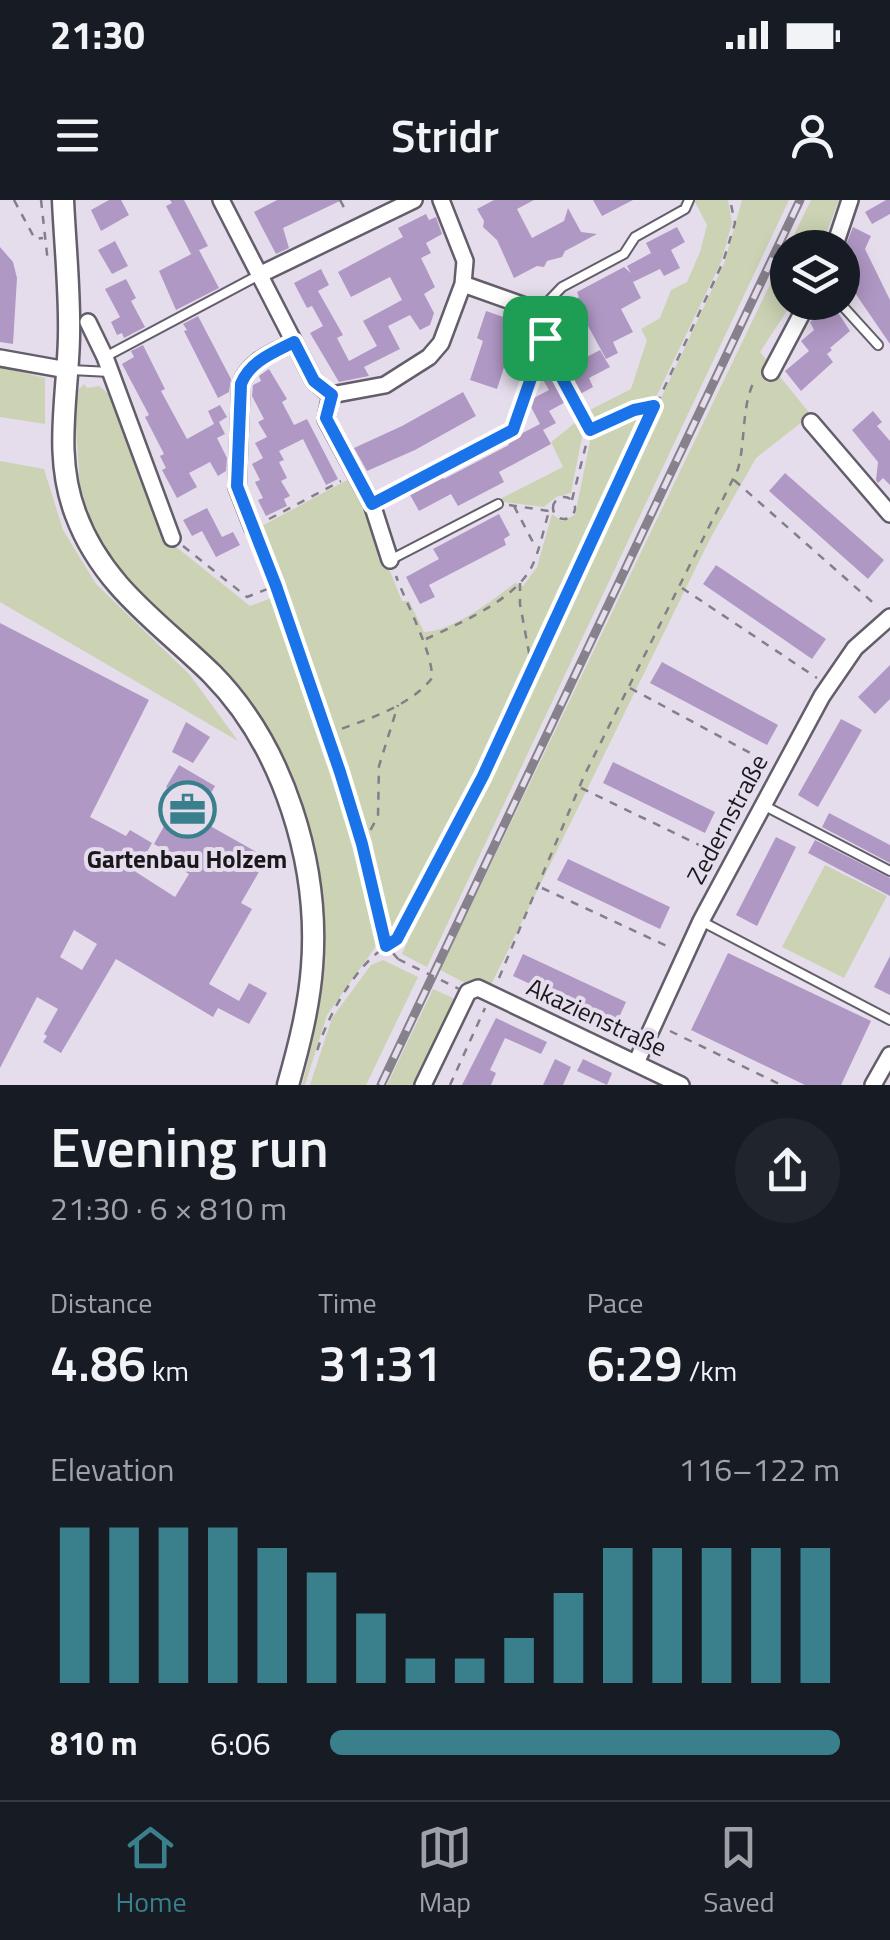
<!DOCTYPE html>
<meta charset="utf-8">
<style>
body{margin:0;font-family:"Titillium Web",sans-serif;background:#20242c;color:#f1f3f6;height:100vh;display:flex;flex-direction:column;font-size:38px;white-space:nowrap}
*{box-sizing:border-box;margin:0}
p{font-size:32px;color:#9ea1a6}
.icon{flex:none;width:55px;height:55px;fill:none;stroke:currentColor;stroke-width:2;stroke-linecap:round;stroke-linejoin:round}
.map{position:relative;height:885px;overflow:hidden}
.drawer{display:flex;flex-direction:column;background:#171b24;flex:1}
.drawer>*{flex:none}
.controls{position:absolute;left:770px;top:30px;display:grid;gap:20px}
.controls a{display:grid;place-items:center;width:90px;height:90px;border-radius:50%;background:#171b24;box-shadow:0 5px 25px #0003;font-size:50px}
.pin{position:absolute;display:grid;place-items:center;width:85px;height:85px;color:#fff;margin:-42px;border-radius:20px;box-shadow:0 5px 15px #0006}
.round{display:grid;place-items:center;flex:none;width:105px;height:105px;border-radius:52px;background:#20242c}
.summary{display:flex;align-items:center;justify-content:space-between;height:170px;padding:0 50px}
h1{font-size:55px;font-weight:600;line-height:75px}
.stats{display:grid;grid-template-columns:repeat(3,1fr);gap:15px;height:170px;padding:10px 50px}
.stats div{display:grid;align-content:center}
.stats b{font-size:50px;font-weight:600}
.stats small{font-size:28px;font-weight:400}
.stats p{font-size:28px}
.chart{height:280px;padding:20px 50px}
.chart p{display:flex;justify-content:space-between}
.chart svg{width:100%;height:180px;margin-top:10px;stroke:#3a7f8c;stroke-width:6}
ul{padding:0 50px;list-style:none;font-size:32px}
li{display:grid;grid-template-columns:160px 120px 1fr;align-items:center;height:75px}
li i{height:25px;border-radius:12px;background:#3a7f8c}
.status{display:flex;justify-content:space-between;align-items:center;height:70px;padding:0 50px;background:#171b24;direction:ltr}
.status svg{height:28px;fill:currentColor}
header{display:flex;justify-content:space-between;align-items:center;height:130px;padding:0 50px;background:#171b24;font-size:45px;font-weight:600}
.tabs{display:flex;justify-content:space-around;align-items:center;height:140px;border-top:2px solid #363941;background:#171b24;font-size:28px;color:#9ea1a6}
.tabs a{display:grid;justify-items:center;gap:5px}
.tabs .selected{color:#3a7f8c}
.map>svg:first-child{display:block}
.green{fill:#cbd3b4}
.building{fill:#b098c5;fill-rule:evenodd}
.lines{fill:none;stroke-linecap:round;stroke-linejoin:round}
.service-casing{stroke:#645d6a;stroke-width:12}
.minor-casing{stroke:#645d6a;stroke-width:20}
.tertiary-casing{stroke:#645d6a;stroke-width:25}
.path{stroke:#837e88;stroke-width:2.5;stroke-dasharray:8 8;stroke-linecap:butt}
.service{stroke:#fff;stroke-width:8}
.minor{stroke:#fff;stroke-width:15}
.tertiary{stroke:#fff;stroke-width:20}
.rail-casing{stroke:#87818c;stroke-width:9}
.rail{stroke:#e5ddec;stroke-width:5;stroke-dasharray:15;stroke-linecap:butt}
.path-bridge{stroke:#837e88;stroke-width:2.5;stroke-dasharray:8 8;stroke-linecap:butt}
.route-casing{stroke:#fff;stroke-width:20}
.route{stroke:#1a73e8;stroke-width:12}
.labels{text-anchor:middle;dominant-baseline:central;stroke-width:8;stroke-linejoin:round;paint-order:stroke}
.street-label{font-size:25px;fill:#1b181d;stroke:#e5ddec}
.poi-label{font-size:25px;font-weight:bold;fill:#1b181d;stroke:#e5ddec}
</style>
<div class="status"><b>21:30</b><svg viewBox="0 0 49 12"><path d="M0 12V9h3v3zM5 12V6h3v6zM10 12V3h3v9zM15 12V0h3v12zM26 1h20v11H26zM47 4h2v5h-2z"/></svg></div>
<header><svg class="icon" aria-label="menu" viewBox="0 0 24 24"><path d="M4 6h16M4 12h16M4 18h16"/></svg>Stridr<svg class="icon" aria-label="person" viewBox="0 0 24 24"><circle cx="12" cy="8" r="4"/><path d="M4 21q1-7 8-7t8 7"/></svg></header>
<div class="map">
<svg width="890" height="885" viewBox="0 0 890 885">
<rect width="100%" height="100%" fill="#e5ddec"/>
<!-- green -->
<path class="green" d="M694 0H728L732 23 721 62 657 195 604 219H591L584 213 631 189 647 140 641 129 660 118 671 90 687 82 700 52 707 25Z
M742 0H789L427 767 402 754 437 672 399 745 380 734 374 749 327 815 305 885H302L311 848 320 787 285 574 150 407 111 366 88 321 80 287 75 214 79 189 84 184 87 188 99 186 110 195 165 345 175 346 250 406 277 396 283 413H289L258 328 349 279 353 280 402 401H409L424 432C452 432 493 400 515 383L523 386 537 367 552 314 562 321 575 315 592 232 640 212 646 222 534 463 535 467 724 64Z
M811 0H839L821 47H788Z
M787 49 788 102 792 103 760 152 811 215 756 258 710 339 489 789 463 782 440 770Z
M0 167 45 178V224L0 217Z
M580 219 584 227 571 293 556 297 544 307 496 301 563 267 551 242Z
M0 261 44 269 63 330 96 384 190 475 238 541 0 402Z
M825 665 887 696 844 778 782 747Z
M383 760 418 777 366 885H310L332 818 371 765Z
M433 789 455 799 449 821 418 885H387Z"/>
<!-- building -->
<path class="building" d="M109 0H121L129 15 101 31 91 10Z
M170 0H184L208 46 191 54 166 6 172 3Z
M277 0H342L283 28 289 48 276 54 254 12Z
M494 0H534L517 9 532 38 564 21 568 8 581 32 597 34 565 51 562 57 547 61 544 67 537 66 514 78 497 40 483 27 484 21 477 9Z
M593 0H633L602 16Z
M886 0H890V14L872 24 865 12Z
M426 14 429 20 436 17 442 34 426 43 431 53 421 58 435 87 424 94 434 113 430 125 420 130 410 115 388 126 400 149 364 167 369 176 339 182 310 133 323 126 312 106 307 108 294 83 321 69 329 85 318 91 343 135 337 138 349 161 377 146 363 121 402 100 390 77 351 97 338 72 403 37 398 28Z
M677 27 685 42 671 50 680 68 664 76 660 69 633 82 641 98 621 109 633 132 613 142 618 153 606 159 574 100 579 97 577 92 624 67 631 73 627 66 651 53 646 43Z
M853 27 871 36 865 49 890 100V144L853 90 856 88 842 67V55Z
M115 41 128 66 112 74 98 50Z
M0 47 13 62 17 78 13 144 0 142Z
M199 50 219 88 176 110 159 71Z
M126 79 136 98 131 101 145 127 124 138 122 133 117 135 111 122 120 117 105 89Z
M824 110 830 116 837 111 850 131 830 148 832 150 827 154 833 162 801 191 785 171 809 151 801 141 814 130 810 122Z
M486 111 512 120 503 147 510 149 497 189 470 180 483 141 477 138Z
M198 116 231 179 229 192 218 198 184 131 187 130 183 124Z
M143 145 165 189 161 191 187 239 214 224 208 211 220 205 227 217 219 222 225 234 217 238 227 258 226 271 218 276 210 262 189 273 197 287 177 298 162 270 166 268 160 256 164 254 145 217 149 215 122 164 134 157 131 151Z
M600 150 610 167 589 178 593 187 549 211 556 223 543 230 551 244 499 272 504 282 458 306 451 294 419 311 409 293 442 276 444 279 509 245 507 241 540 224 530 205 532 199 549 190 542 178 577 163 578 158 583 159Z
M269 169 287 199 282 202 294 225 307 219 338 279 326 285 303 239 279 251 284 260 279 262 287 278 281 281 290 296 284 299 287 306 266 316 258 300 263 298 255 282 260 280 252 264 263 258 255 243 267 237 258 222 264 219 252 196 253 185 261 181 259 176Z
M463 192 476 216 415 250 367 271 354 248 402 226Z
M873 211 882 222 877 226 890 241V285L883 278 878 283 876 280 878 262 852 230Z
M785 273 884 360 868 379 769 291Z
M207 308 222 337 233 332 240 345 216 357 202 331 192 336 183 320Z
M499 314 510 335 504 339 506 345 429 385 435 397 420 404 406 377 439 359 433 349Z
M716 365 826 439 812 459 703 384Z
M0 423 149 500 90 617 126 636 130 630 152 643 136 672 175 697 189 674 179 668 183 661 154 644 181 596 166 587 179 565 215 586 196 618 267 658 241 703 252 709 209 784 239 801 249 783 267 793 249 824 218 808 213 817 116 759 61 853 43 842 47 836 44 834 58 809 37 797 0 868ZM74 730 97 744 82 770 60 757Z
M662 462 778 525 767 545 650 483Z
M890 465V499L875 514 858 497Z
M841 519 862 530 818 607 798 595Z
M186 522 210 537 193 563 172 552Z
M613 562 715 612 705 633 603 583Z
M829 613 890 645V663L822 627Z
M776 637 796 647 757 726 736 715Z
M815 640 890 678V696L808 653Z
M568 659 670 707 660 729 557 680Z
M728 753 871 821 841 885H805L691 830Z
M523 754 626 802 616 824 513 776Z
M890 756V795L874 787Z
M496 818 547 842 541 854 505 838 490 870 496 873 491 885H462Z
M555 859 571 867 563 885H543Z
M583 859 612 873 607 885 577 871Z"/>
<g class="lines">
<defs>
<path id="service" d="M839 102 878 145
M540 110 562 87 624 54 635 37 685 9 689 0
M105 157 259 75
M71 170 110 172
M373 303 513 230 534 171
M390 360 498 304
M763 605 890 671
M701 721 890 820"/>
<path id="minor" d="M221 0 314 181 331 195 385 185 429 157 441 143 463 84 465 61 441 0
M834 48 850 0
M259 75 414 0
M463 84 539 111 545 137 534 171
M88 122 105 157 172 338
M0 158 67 170
M771 172 808 102
M331 195 326 219 372 304 390 360
M811 222 890 314
M253 328 237 287 241 184C250 160 273 153 294 142
M636 863 701 721 822 496 855 448 890 417
M423 885 468 792 478 788 681 885
M873 885 890 855"/>
<path id="tertiary" d="M63 0C65 45 70 91 69 136 68 197 53 256 76 315 103 387 160 423 212 474 284 547 320 665 312 767 309 807 299 846 288 885"/>
</defs>
<!-- service casing -->
<use href="#service" class="service-casing"/>
<!-- minor casing -->
<use href="#minor" class="minor-casing"/>
<!-- tertiary casing -->
<use href="#tertiary" class="tertiary-casing"/>
<!-- path -->
<path class="path" d="M14 0 35 39 43 38
M41 0 48 63
M340 0 347 13
M554 162 590 229
M734 280 878 407
M553 308a11 11 0 1 1 22 0a11 11 0 1 1-22 0Z
M572 300 590 229 634 210 654 207
M509 305 549 311
M514 306 536 348
M269 319 341 281
M258 342C312 472 357 609 387 746 355 765 325 820 316 855
M183 346 247 397 275 386
M520 383V404L532 469
M682 388 817 478
M426 439C458 424 518 399 533 364 540 348 544 328 549 311L554 309
M630 488 767 562
M327 534C362 521 409 508 432 478 433 453 406 403 396 376
M581 588 718 654
M363 644 378 616 379 566 398 505
M542 688 671 748
M398 759 387 746 397 739 483 576 723 62 735 23 730 0
M499 778 584 576 738 269C746 240 741 203 756 178
M670 831 781 885
M450 885 485 808"/>
<!-- service -->
<use href="#service" class="service"/>
<!-- minor -->
<use href="#minor" class="minor"/>
<!-- tertiary -->
<use href="#tertiary" class="tertiary"/>
<defs>
<path id="rail" d="M381 885 800 0"/>
</defs>
<!-- rail casing -->
<use href="#rail" class="rail-casing"/>
<!-- rail -->
<use href="#rail" class="rail"/>
<!-- path-bridge -->
<path class="path-bridge" d="M398 759 459 789"/>
</g>
<g class="lines">
<defs>
<path id="route" d="M545 138 557 169 590 230 634 210 654 206 483 576 397 739 386 746 362 644 340 572 276 386 237 286 241 184C250 161 273 153 294 142L314 181 332 195 326 218 372 304 513 230Z"/>
</defs>
<!-- route casing -->
<use href="#route" class="route-casing"/>
<!-- route -->
<use href="#route" class="route"/>
</g>
<!-- icons -->
<defs>
<symbol id="office-ring" viewBox="-11 -11 22 22"><circle r="9.5" fill="#e5ddec" stroke="#3a7f8c" stroke-width="1.5"/><path d="M-6-3h4V-5.5h4V-3h4V5H-6ZM-1-4.5V-3h2v-1.5ZM-6 0V1H6V0Z" fill="#3a7f8c"/></symbol>
</defs>
<g fill-rule="evenodd">
<use href="#office-ring" x="156" y="578" width="63" height="63"/>
</g>
<g class="labels">
<!-- street labels -->
<g class="street-label">
<text transform="translate(727 619) rotate(-62)">Zedernstraße</text>
<text transform="translate(597 817) rotate(25)">Akazienstraße</text>
</g>
<!-- poi labels -->
<g class="poi-label">
<text x="187" y="659">Gartenbau Holzem</text>
</g>
</g>
</svg>
<div class="controls">
<a><svg class="icon" aria-label="layers" viewBox="0 0 24 24"><path d="M12 4l9 5-9 5-9-5zM3 14l9 5 9-5"/></svg></a>
</div>
<div class="pin" style="left:545px;top:138px;background:#1e9e55"><svg class="icon" aria-label="arrive" viewBox="0 0 24 24"><path d="M6 21V4h12l-3 4 3 4H6"/></svg></div>
</div>
<section class="drawer">
<div class="summary"><div><h1>Evening run</h1><p>21:30 · 6 × 810 m</p></div><a class="round"><svg class="icon" aria-label="share" viewBox="0 0 24 24"><path d="M12 15V3M7 8l5-5 5 5M5 13v7h14v-7"/></svg></a></div>
<div class="stats">
<div><p>Distance</p><b>4.86<small> km</small></b></div>
<div><p>Time</p><b>31:31</b></div>
<div><p>Pace</p><b>6:29<small> /km</small></b></div>
</div>
<div class="chart"><p><span>Elevation</span>116–122 m</p>
<svg viewBox="0 0 160 44" preserveAspectRatio="none"><path d="M5 44V6M15 44V6M25 44V6M35 44V6M45 44V11M55 44V17M65 44V27M75 44V38M85 44V38M95 44V33M105 44V22M115 44V11M125 44V11M135 44V11M145 44V11M155 44V11"/></svg>
</div>
<ul>
<li><b>810 m</b>6:06<i style="width:100%"></i></li>
</ul>
</section>
<nav class="tabs">
<a class="selected"><svg class="icon" aria-label="home" viewBox="0 0 24 24"><path d="M3 11l9-7 9 7M6 9v11h12V9"/></svg>Home</a>
<a><svg class="icon" aria-label="map" viewBox="0 0 24 24"><path d="M3 6l6-2 6 2 6-2v14l-6 2-6-2-6 2zM9 4v14M15 6v14"/></svg>Map</a>
<a><svg class="icon" aria-label="saved" viewBox="0 0 24 24"><path d="M7 4h10v16l-5-4-5 4z"/></svg>Saved</a>
</nav>
